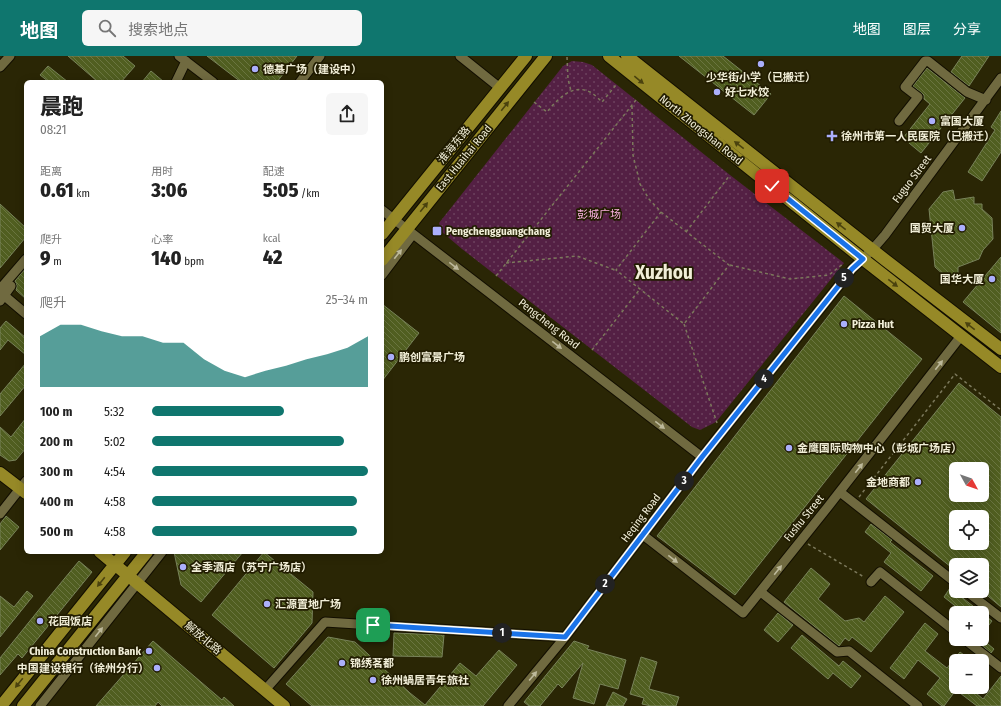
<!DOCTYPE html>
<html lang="zh">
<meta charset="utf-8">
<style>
body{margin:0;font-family:"Fira Sans Condensed","Noto Sans SC",sans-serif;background:#f6f6f6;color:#222;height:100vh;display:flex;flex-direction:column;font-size:15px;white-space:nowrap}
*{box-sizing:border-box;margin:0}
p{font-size:13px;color:#767676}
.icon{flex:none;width:22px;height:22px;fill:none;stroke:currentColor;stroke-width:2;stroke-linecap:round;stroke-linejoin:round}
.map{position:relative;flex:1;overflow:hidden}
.drawer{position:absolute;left:24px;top:24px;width:360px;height:474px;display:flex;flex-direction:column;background:#fff;border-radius:6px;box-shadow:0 2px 10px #0003}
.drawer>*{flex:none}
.needle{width:26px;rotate:130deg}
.tools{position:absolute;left:949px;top:406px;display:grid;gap:8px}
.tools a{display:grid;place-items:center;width:40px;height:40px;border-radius:6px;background:#fff;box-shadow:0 2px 10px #0003;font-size:20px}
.pin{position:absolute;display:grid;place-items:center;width:34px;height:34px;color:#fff;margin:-17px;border-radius:8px;box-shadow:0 2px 6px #0006}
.km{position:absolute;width:20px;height:20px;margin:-10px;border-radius:50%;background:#222;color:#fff;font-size:11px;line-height:20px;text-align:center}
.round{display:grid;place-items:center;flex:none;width:42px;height:42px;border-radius:6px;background:#f6f6f6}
.summary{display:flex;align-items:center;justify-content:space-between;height:68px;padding:0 16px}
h1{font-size:22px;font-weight:800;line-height:30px}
.stats{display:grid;grid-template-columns:repeat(3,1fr);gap:6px;height:68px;padding:4px 16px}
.stats div{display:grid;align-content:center}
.stats b{font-size:20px;font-weight:800}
.stats small{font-size:11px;font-weight:400}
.stats p{font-size:11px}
.chart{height:112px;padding:8px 16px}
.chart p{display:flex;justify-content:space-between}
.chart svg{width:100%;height:72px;margin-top:4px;fill:#0f766e;opacity:.7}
ul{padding:0 16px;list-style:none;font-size:13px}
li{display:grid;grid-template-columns:64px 48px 1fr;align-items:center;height:30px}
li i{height:10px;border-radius:5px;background:#0f766e}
header{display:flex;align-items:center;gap:24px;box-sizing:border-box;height:56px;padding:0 20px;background:#0f766e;color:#fff}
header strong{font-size:19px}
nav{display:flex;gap:22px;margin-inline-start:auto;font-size:14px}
.search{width:280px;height:36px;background:#f6f6f6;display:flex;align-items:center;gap:10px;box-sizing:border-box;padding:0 14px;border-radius:6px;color:#767676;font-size:15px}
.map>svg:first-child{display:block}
.park{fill:url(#park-dots)}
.building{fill:url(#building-back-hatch);stroke:#78835a;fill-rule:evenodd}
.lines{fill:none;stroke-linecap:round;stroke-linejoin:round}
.minor-casing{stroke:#120e00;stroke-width:11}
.major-casing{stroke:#120e00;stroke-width:14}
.path{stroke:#7c795c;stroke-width:1.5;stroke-dasharray:3 3;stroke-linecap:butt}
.minor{stroke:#706a40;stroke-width:9}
.major{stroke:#968927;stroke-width:12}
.oneway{fill:#4a420e}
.oneway2{fill:#bdb99b}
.route-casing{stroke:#fff;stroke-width:8}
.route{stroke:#1a73e8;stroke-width:5}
.poi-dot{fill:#abaffb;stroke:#211c00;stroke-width:1.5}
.labels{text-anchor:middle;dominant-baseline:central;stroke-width:3.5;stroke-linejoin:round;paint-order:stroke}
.poi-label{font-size:11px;font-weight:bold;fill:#f1eed7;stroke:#211c00;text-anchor:start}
.street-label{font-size:11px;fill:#f1eed7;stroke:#211c00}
.park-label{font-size:11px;fill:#fcb1e1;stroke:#211c00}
.town-label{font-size:19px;font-weight:bold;fill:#f1eed7;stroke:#211c00}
</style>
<header>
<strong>地图</strong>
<div class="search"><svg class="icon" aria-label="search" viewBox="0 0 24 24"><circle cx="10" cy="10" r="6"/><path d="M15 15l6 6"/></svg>搜索地点</div>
<nav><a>地图</a><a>图层</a><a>分享</a></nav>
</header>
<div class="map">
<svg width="1001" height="650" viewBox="0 0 1001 650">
<defs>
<pattern id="park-dots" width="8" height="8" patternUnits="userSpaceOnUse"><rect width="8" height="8" fill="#542044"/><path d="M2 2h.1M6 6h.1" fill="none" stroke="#6d415e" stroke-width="1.8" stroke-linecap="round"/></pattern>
<pattern id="building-back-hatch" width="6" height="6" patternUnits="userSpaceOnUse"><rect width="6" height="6" fill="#505e20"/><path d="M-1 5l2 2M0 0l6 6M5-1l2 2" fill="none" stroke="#6a7540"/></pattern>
</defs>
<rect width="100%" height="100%" fill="#2a2605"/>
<!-- park -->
<path class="park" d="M572 5 583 6 592 9 730 119 844 207 716 366 700 374 692 371 462 193 442 176 439 167 563 10Z"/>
<!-- building -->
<path class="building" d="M68 0H123L135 10 121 26H98Z
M207 0H297L277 26H241Z
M679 0H723L771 38 754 59Z
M962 0H989L969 30 951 16Z
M48 10 68 26H49L40 19Z
M927 12 965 42 921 97 903 82 930 48 924 43V39L922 37 913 30Z
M151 15 164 26H142Z
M1001 55V96L982 125 968 116 995 74 991 71Z
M953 134 955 144 974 141V148H982V153L992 162 993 183 983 194 979 203 958 211V219L946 221 935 211 929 153 943 136Z
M0 148 26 172V181L0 212Z
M1001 201V277L963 246Z
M26 212V243L16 234 17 230 15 225Z
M844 240 922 303 735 539 657 480Z
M382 248 419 277 382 325Z
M6 265 26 282V299L8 284 0 294V272Z
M26 307V329L0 360V338Z
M959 327 1001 361V551L982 535V509H956V515L866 443ZM956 413H982V439H956ZM956 461H982V487H956Z
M26 362V392L16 404 9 405 0 399V371L11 381Z
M6 460 19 471 0 494V468Z
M871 468 892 484 890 486 933 520 921 535 884 506 891 497 865 476Z
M174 496H243L201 546 181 529Z
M264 496 313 536 312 567 274 612 212 559Z
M79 505 92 516 22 602 18 598 0 619V602L50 540Z
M811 512 830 528 818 543 845 565 859 562 864 566 885 540 904 556 871 596 852 581 849 585 845 582 839 590 784 546Z
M950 532 992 565 982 578V557H956L959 553 944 541Z
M27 535 33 540 0 581V540L14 551Z
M778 557 793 569 778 586 764 574Z
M925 567 938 578 925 595 947 612 960 596 972 605H956V631H969L983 643 1001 620V650H977L956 634 944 650H942L927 638 940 622 918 604 904 623 890 612Z
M394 577 444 579 442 601 393 600Z
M802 579 839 610 843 605 861 620 851 632 833 617 828 623 791 592Z
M328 581 355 586 410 637 425 649 460 607 476 620 499 594 517 609 483 650H312L286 628Z
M974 583H982L994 593 991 597Z
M153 585 222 644 224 641 234 650H162L158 646 155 650H96Z
M574 585 589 590 587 593 626 604 618 633 600 628 594 648 573 642 583 607 562 632 558 628 540 650H529L524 646Z
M641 601 657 606 649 633 679 641 676 650H651L642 648 644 642 630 638Z
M613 636 627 643 623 650H606Z"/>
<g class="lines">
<defs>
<path id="minor" d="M179 0 213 26
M460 0 500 32
M0 11 10 0
M176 26 186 5
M300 26 320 0
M899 65 918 41 905 31 925 5H928L967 36 986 44
M382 154 702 401
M382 219 413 178
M0 233 26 203
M0 236 26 258
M0 245 11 230
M840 436 956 527
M0 458 26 425
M643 479 743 557 827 452 961 280
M871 526 880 516 956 576
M966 535 1001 562
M762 537 837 596 849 595 918 650
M964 583 1001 612
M265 634 325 566 565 581
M40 650 162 496
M508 650 565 581 702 401 852 213 872 194 885 179 1001 22"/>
<path id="major" d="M609 0 854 196 1001 311
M627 0 884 203 1001 293
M382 178 526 0
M382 204 546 0
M0 417 26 437
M100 496 284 650
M1 650 125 496
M23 650 147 496"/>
</defs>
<!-- minor casing -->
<use href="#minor" class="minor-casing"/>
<!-- major casing -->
<use href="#major" class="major-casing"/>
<!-- path -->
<path class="path" d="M567 1 568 23 571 35
M534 46 547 56C557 44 572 27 590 36 594 38 599 43 602 46L616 29
M632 50 633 99 640 128 649 143 661 156 729 209 684 268 616 214 661 156
M686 176 730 119
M506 207 577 200 615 214
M730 209 790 223 829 219 844 207
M496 220 636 44
M684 268 717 367
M592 294 640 233
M859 441 955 318 1001 354
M808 488 864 521"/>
<!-- minor -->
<use href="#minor" class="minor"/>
<!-- major -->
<use href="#major" class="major"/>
</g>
<!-- one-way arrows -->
<defs><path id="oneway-solid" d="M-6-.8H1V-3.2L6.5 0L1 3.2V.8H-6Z"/></defs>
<g class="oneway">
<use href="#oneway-solid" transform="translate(639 24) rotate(39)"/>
<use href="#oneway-solid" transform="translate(505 50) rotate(-51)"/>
<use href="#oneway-solid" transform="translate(739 89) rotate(-142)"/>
<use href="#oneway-solid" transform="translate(424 151) rotate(-51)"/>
<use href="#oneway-solid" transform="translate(841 170) rotate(-142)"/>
<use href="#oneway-solid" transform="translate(893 227) rotate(38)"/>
<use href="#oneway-solid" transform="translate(970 270) rotate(-142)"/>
<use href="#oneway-solid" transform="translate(101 526) rotate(129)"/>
<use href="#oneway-solid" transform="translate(19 627) rotate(129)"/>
</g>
<g class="oneway2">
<use href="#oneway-solid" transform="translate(398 198) rotate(-52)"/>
<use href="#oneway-solid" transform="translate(454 210) rotate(38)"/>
<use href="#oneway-solid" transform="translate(557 289) rotate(38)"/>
<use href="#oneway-solid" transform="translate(939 309) rotate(-52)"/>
<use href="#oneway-solid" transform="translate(660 369) rotate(38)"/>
<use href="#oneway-solid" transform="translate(859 412) rotate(-52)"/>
<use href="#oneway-solid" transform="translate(673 503) rotate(38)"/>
<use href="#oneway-solid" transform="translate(778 514) rotate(-51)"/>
<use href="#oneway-solid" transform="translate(99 576) rotate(-52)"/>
<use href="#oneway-solid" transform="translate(533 620) rotate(-50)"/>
</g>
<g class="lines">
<defs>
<path id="route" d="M373 569 565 581 702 401 852 213 863 203 772 130"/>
</defs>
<!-- route casing -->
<use href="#route" class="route-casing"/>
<!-- route -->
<use href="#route" class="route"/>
</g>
<!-- markers -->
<g class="poi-dot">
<circle cx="761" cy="8" r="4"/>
<circle cx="255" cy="13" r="4"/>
<circle cx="717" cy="36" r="4"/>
<circle cx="932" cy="65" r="4"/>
<path d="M830 74h4v4h4v4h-4v4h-4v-4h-4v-4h4z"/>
<circle cx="962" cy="172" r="4"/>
<rect x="432" y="170" width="10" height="10" rx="2"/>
<circle cx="992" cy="223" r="4"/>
<circle cx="844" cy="268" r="4"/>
<circle cx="391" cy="301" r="4"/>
<circle cx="789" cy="392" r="4"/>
<circle cx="918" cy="426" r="4"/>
<circle cx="183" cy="511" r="4"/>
<circle cx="267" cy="548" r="4"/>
<circle cx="40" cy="565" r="4"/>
<circle cx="149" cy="595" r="4"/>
<circle cx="342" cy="607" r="4"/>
<circle cx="157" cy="612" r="4"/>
<circle cx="373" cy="624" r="4"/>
</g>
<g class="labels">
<!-- poi labels -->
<g class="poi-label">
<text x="263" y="13">德基广场（建设中）</text>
<text x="761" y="21" text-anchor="middle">少华街小学（已搬迁）</text>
<text x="725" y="36">好七水饺</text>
<text x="940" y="65">富国大厦</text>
<text x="841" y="80">徐州市第一人民医院（已搬迁）</text>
<text x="954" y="172" text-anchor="end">国贸大厦</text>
<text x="446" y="175">Pengchengguangchang</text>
<text x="984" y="223" text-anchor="end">国华大厦</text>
<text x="852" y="268">Pizza Hut</text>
<text x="399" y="301">鹏创富景广场</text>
<text x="797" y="392">金鹰国际购物中心（彭城广场店）</text>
<text x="910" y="426" text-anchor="end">金地商都</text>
<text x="191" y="511">全季酒店（苏宁广场店）</text>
<text x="275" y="548">汇源置地广场</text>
<text x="48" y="565">花园饭店</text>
<text x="141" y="595" text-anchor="end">China Construction Bank</text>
<text x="350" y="607">锦绣茗都</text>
<text x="149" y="612" text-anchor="end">中国建设银行（徐州分行）</text>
<text x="381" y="624">徐州蝸居青年旅社</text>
</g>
<!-- street labels -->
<g class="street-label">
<text transform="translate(701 74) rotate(39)">North Zhongshan Road</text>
<text transform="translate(454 89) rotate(-51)">淮海东路</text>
<text transform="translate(464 102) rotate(-51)">East Huaihai Road</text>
<text transform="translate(912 123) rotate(-53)">Fuguo Street</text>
<text transform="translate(549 268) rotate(38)">Pengcheng Road</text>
<text transform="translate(641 462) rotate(-53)">Heqing Road</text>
<text transform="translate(804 462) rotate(-51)">Fushu Street</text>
<text transform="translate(203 582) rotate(40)">解放北路</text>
</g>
<!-- park labels -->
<g class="park-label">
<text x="599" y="158">彭城广场</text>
</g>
<!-- town labels -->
<g class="town-label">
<text x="664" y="216">Xuzhou</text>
</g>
</g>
</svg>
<div class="tools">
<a><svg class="needle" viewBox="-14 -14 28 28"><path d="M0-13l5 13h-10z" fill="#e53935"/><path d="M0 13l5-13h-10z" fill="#767676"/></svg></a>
<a><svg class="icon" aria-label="locate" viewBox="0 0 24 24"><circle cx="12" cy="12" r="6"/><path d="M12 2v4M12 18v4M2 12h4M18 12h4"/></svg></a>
<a><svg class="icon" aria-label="layers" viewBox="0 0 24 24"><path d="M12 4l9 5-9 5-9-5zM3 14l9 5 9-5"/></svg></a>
<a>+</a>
<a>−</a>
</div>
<div class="pin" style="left:373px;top:569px;background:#1e9e55"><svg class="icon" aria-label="arrive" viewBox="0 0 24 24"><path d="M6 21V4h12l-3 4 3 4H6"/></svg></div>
<div class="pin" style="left:772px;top:130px;background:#d93025"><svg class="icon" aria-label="check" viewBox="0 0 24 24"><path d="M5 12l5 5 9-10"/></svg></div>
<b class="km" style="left:502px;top:577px">1</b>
<b class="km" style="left:605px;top:528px">2</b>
<b class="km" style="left:684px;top:425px">3</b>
<b class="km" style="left:764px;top:323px">4</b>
<b class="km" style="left:844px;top:222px">5</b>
<section class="drawer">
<div class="summary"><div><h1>晨跑</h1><p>08:21</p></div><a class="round"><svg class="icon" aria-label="share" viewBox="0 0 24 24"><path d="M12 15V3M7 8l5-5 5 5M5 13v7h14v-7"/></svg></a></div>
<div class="stats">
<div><p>距离</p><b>0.61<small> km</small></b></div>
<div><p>用时</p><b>3:06</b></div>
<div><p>配速</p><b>5:05<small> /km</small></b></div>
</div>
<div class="stats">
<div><p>爬升</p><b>9<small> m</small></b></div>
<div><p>心率</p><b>140<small> bpm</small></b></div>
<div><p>kcal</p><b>42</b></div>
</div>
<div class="chart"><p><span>爬升</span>25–34 m</p>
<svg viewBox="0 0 160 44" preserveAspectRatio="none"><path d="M0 44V13L10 6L20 6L30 10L40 13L50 13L60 17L70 17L80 27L90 34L100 38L110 34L120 31L130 27L140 24L150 20L160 13V44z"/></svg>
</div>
<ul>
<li><b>100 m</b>5:32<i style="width:61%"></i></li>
<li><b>200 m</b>5:02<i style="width:89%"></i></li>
<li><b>300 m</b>4:54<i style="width:100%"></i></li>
<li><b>400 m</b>4:58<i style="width:95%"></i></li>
<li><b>500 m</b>4:58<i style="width:95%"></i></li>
</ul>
</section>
</div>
